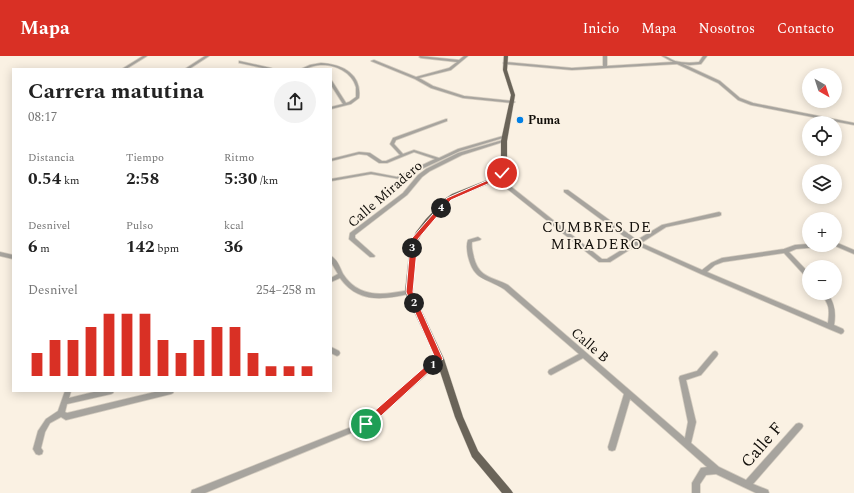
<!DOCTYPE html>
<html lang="es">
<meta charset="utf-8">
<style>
body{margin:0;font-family:Spectral,serif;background:#f2f2f2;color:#222;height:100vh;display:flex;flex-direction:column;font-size:15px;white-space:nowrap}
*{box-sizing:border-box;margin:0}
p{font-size:13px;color:#767676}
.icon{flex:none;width:22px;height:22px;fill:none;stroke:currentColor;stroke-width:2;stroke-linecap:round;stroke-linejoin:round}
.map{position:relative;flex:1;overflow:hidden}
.details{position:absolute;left:12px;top:12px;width:320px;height:324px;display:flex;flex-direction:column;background:#fff;border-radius:0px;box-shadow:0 2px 10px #0003}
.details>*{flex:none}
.needle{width:26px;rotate:141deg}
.controls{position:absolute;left:802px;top:12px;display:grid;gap:8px}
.controls a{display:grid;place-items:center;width:40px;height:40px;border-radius:50%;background:#fff;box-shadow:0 2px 10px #0003;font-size:20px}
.pin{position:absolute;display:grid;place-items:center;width:34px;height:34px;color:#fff;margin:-17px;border:2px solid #fff;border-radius:50%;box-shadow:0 1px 4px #0007}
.km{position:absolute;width:20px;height:20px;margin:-10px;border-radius:50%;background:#222;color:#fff;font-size:11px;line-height:20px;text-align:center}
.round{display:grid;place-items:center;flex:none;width:42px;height:42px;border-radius:21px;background:#f2f2f2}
.summary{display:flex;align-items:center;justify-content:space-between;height:68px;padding:0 16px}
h1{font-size:22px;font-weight:700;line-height:30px}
.stats{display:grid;grid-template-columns:repeat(3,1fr);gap:6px;height:68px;padding:4px 16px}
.stats div{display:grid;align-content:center}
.stats b{font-size:17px;font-weight:700}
.stats small{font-size:11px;font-weight:400}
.stats p{font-size:11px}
.chart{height:112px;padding:8px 16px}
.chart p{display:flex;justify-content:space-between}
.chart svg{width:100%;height:72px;margin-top:4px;stroke:#d93025;stroke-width:6}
header{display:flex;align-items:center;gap:24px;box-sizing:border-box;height:56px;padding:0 20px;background:#d93025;color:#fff}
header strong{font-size:19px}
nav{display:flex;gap:22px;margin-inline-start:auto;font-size:14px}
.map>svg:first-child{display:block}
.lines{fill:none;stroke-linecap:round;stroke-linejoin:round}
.minor-casing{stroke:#d5cdc0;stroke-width:1.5}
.major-casing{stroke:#d5cdc0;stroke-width:1}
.minor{fill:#a7a49e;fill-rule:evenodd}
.major{fill:#6a6459;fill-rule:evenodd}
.route{fill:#d93025;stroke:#fff}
.poi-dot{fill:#0080e6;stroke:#faf1e3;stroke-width:1.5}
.labels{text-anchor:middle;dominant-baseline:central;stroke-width:3.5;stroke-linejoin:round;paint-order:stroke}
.far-poi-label{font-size:12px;font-weight:bold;fill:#120f0a;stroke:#faf1e3;text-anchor:start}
.street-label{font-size:14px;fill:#120f0a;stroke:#faf1e3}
.neighbourhood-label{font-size:15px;letter-spacing:1px;fill:#120f0a;stroke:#faf1e3}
.near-street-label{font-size:17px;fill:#120f0a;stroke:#faf1e3}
</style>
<header>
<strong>Mapa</strong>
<nav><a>Inicio</a><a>Mapa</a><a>Nosotros</a><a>Contacto</a></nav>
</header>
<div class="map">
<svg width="854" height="437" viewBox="0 0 854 437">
<rect width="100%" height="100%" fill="#faf1e3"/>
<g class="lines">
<defs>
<path id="minor" d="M143 0H147L126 13H122Z
M205 0H209L189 13H185Z
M420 0 459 4 464 0H468L451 14 419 22 433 30 464 40 513 45 515 46 513 47 463 42 431 32 415 23 371 5 374 4 416 21 449 12 457 6 421 2 419 1Z
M603 0H607V10L673 6 662 0C667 0 670 3 675 5 683 7 691 7 699 6L703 0H707L701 8 690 9 683 8 720 25 740 42 753 47 854 67V69L751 49 738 44 718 27 677 8 572 14 505 8 503 7 505 6 572 12 603 10Z
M239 5 271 12 273 13H267L240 7H239Z
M321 7C342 8 362 18 359 42L351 48 331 53V51L343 48 331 29V25H332L346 47 349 46 356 41C356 38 356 34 356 31 352 16 335 8 320 9 313 9 308 13 301 13L310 9Z
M446 63H447V65L396 84 394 88 403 98 414 94 439 102 458 93 503 80H504L506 81 460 95 400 123 371 118 331 125V123L371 116 397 121 435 103 414 96 387 107H379L367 99 359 98 331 105V103L359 96 370 97 382 105H386L400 99 390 88 393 82Z
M503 84H505L506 85 462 99 430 115 422 121 407 139 355 179V182L374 199 375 200 374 201H370L350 184 349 183 350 177 403 137 418 119 426 113 458 97Z
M495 121H499L602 203H607L633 187 564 136V134H568L637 184 662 169 719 156 721 157V159L719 160 666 171 641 187 702 214 711 207 722 202 784 193 795 189 809 188V189H821L818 191 796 193 789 196 809 217V223L807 222 784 197 723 206 715 209 707 216 828 267C830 252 829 249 821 237H827C835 247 836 257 834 269L843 273 844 275 843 277 841 278 829 273 701 218 637 189 610 206H599L495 123Z
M478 181 481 183 480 184 472 186C471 192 473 197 474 202 479 222 493 221 508 229L685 382 688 366 679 322 680 320 697 315 713 296 715 295 717 296 718 298 717 300 701 319 686 324 696 366 691 387 719 411 746 424 796 368 799 367 802 368 803 370 802 372 753 428 768 434 769 437H756L716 418 706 419 700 428V437H692V427L701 412 707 411 630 343 616 391 615 394 612 395 609 394 608 391 624 338 583 302 553 318 551 319 549 318 548 316 549 314 579 298 504 233C485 221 474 225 468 200 467 194 466 189 468 184Z
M835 186 854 194V198L833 189H835Z
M0 196 13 199V203L0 200Z
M331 200C338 204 340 212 343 218 359 243 384 239 409 234H411L412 236 411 238H409C382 244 358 247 340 222L331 226V222L338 218 331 206Z
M331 291 339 295 340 297 339 299 337 300 331 297Z
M440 300 442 301 443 303 442 305 368 370 205 437H191L192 434 195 433 364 366 438 301Z
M65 335H71L69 342 98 335H114L113 337 111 338 67 348 65 356 67 357 159 335H174L173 337 171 338 66 364 61 361 50 367 45 376 41 392 43 395 42 398 39 399 36 398 33 393 38 375 46 363 58 355Z"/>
<path id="major" d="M504 0H508L507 14 515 39 507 85V113L502 120 496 125 456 141 450 144 430 166 421 179 416 189 413 236 444 303 463 361 478 395 511 434 513 437H502L472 401 455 361 436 303 405 236 410 189 416 176 426 163 446 142 452 138 492 122 498 118 501 113V85L511 39 503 14Z"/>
</defs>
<!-- minor casing -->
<use href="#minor" class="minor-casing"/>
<!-- major casing -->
<use href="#major" class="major-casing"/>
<!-- minor -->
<use href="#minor" class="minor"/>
<!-- major -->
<use href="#major" class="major"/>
</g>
<!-- route -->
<path class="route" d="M500 116 505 117 499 123 451 144 418 183 413 236 443 303 369 371H363V365L435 302 406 236 410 189 412 182 447 142 495 121Z"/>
<!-- markers -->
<circle class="poi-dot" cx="520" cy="64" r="4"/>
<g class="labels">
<!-- far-poi labels -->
<g class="far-poi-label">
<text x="528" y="64">Puma</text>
</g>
<!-- street labels -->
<g class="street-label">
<text transform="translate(385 138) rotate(-41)">Calle Miradero</text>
<text transform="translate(590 289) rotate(41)">Calle B</text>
</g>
<!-- neighbourhood labels -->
<g class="neighbourhood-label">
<text x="597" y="171">CUMBRES DE<tspan x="597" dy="17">MIRADERO</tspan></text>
</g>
<!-- near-street labels -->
<g class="near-street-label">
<text transform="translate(762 389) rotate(-49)">Calle F</text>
</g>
</g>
</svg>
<div class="controls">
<a><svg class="needle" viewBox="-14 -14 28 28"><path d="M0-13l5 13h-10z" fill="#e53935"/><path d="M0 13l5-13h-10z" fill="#767676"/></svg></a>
<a><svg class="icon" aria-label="locate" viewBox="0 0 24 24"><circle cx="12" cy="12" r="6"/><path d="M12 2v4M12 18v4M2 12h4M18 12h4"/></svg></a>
<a><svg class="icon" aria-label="layers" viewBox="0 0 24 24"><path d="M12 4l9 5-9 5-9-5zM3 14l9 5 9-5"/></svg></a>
<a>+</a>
<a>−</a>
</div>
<div class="pin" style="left:366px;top:368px;background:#1e9e55"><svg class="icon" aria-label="arrive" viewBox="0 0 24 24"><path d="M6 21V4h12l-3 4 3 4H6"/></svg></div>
<div class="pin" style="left:502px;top:117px;background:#d93025"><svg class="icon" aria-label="check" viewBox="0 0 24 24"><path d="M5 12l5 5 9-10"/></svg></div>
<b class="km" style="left:433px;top:309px">1</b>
<b class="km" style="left:414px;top:247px">2</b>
<b class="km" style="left:412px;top:192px">3</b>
<b class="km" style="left:441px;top:152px">4</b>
<section class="details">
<div class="summary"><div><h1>Carrera matutina</h1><p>08:17</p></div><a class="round"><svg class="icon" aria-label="share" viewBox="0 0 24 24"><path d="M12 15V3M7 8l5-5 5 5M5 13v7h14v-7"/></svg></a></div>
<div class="stats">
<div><p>Distancia</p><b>0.54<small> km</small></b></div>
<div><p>Tiempo</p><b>2:58</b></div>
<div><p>Ritmo</p><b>5:30<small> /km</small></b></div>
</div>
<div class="stats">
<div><p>Desnivel</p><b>6<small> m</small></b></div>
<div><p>Pulso</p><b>142<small> bpm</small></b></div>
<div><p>kcal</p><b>36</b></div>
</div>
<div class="chart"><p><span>Desnivel</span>254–258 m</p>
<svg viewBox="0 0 160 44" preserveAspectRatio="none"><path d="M5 44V30M15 44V22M25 44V22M35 44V14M45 44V6M55 44V6M65 44V6M75 44V22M85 44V30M95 44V22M105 44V14M115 44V14M125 44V30M135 44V38M145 44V38M155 44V38"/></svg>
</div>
</section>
</div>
